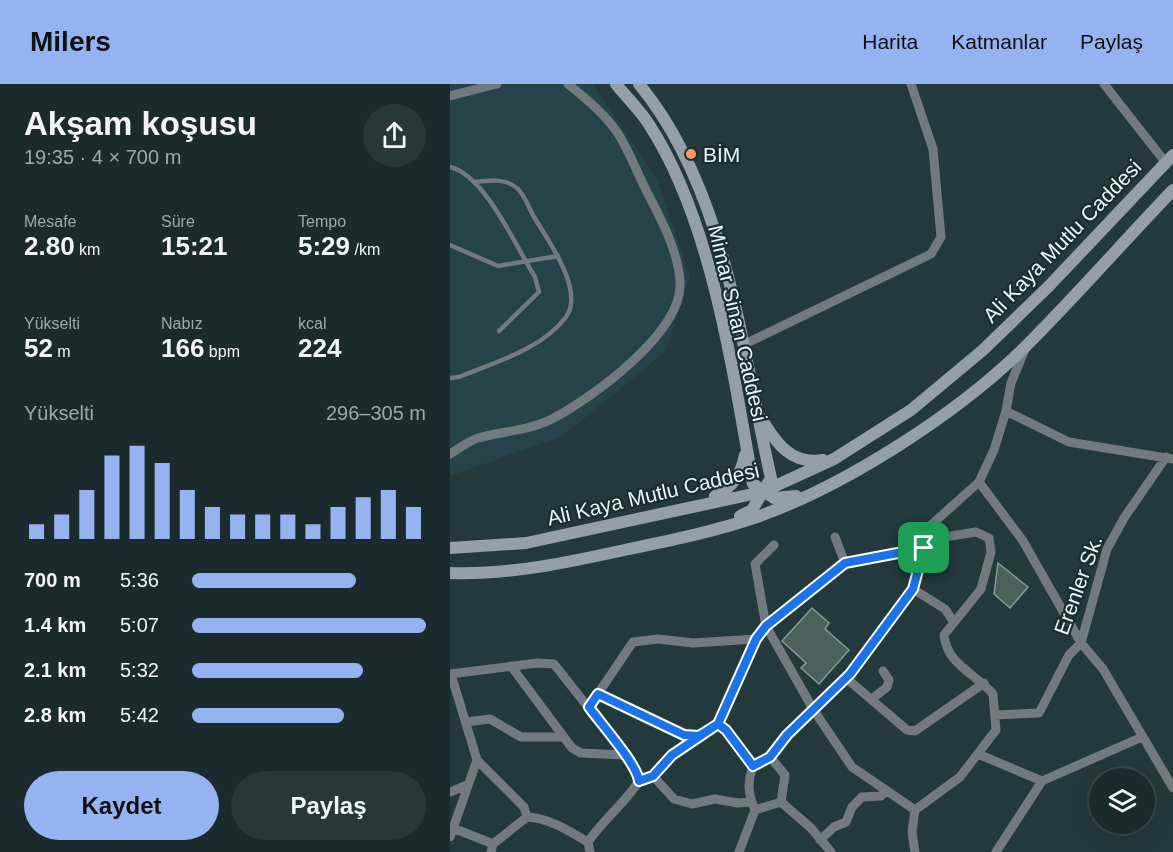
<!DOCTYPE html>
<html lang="tr">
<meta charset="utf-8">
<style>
body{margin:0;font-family:Helvetica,sans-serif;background:#283739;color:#f1f3f6;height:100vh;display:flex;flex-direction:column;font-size:22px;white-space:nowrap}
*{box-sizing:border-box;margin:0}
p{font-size:20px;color:#a0a7aa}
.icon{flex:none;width:33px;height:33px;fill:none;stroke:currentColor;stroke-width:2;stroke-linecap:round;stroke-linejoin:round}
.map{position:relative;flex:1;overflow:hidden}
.panel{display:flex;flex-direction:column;background:#1b2b2d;width:450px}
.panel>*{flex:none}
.buttons{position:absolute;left:639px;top:684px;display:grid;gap:12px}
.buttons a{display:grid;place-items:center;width:66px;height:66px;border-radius:50%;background:#1b2b2d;box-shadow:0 6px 24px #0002,0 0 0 2px #394749;font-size:30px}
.pin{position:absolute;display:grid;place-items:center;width:51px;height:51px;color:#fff;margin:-26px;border-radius:12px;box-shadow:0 3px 9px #0006}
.round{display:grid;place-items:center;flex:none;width:63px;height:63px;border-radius:32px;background:#283739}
.headline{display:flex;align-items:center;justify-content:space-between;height:102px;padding:0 24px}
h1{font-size:33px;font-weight:700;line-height:45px}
.metrics{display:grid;grid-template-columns:repeat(3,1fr);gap:9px;height:102px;padding:6px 24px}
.metrics div{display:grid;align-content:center}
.metrics b{font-size:26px;font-weight:700}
.metrics small{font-size:16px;font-weight:400}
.metrics p{font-size:16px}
.chart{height:168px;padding:12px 24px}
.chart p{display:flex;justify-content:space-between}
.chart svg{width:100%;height:108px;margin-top:6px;stroke:#95b2f1;stroke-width:6}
.primary-button{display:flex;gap:12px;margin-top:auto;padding:12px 24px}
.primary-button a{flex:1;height:69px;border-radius:36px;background:#95b2f1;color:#111;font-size:24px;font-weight:700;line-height:69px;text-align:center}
.primary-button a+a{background:#283739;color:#f1f3f6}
ul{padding:0 24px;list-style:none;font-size:20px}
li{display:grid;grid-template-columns:96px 72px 1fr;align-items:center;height:45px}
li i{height:15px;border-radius:8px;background:#95b2f1}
header{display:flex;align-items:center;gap:36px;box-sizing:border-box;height:84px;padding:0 30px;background:#95b2f1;color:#111}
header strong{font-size:28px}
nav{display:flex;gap:33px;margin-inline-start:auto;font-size:21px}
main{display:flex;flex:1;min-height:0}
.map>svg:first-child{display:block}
.built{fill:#254349}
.building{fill:#4b605b;stroke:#839a94;stroke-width:1.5}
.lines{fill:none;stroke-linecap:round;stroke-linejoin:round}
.lane{stroke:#72797f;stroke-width:4.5}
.street{stroke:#72797f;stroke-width:9}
.secondary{stroke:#949fa8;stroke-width:12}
.route-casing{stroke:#fff;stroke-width:12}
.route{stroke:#1a73e8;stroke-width:8}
.poi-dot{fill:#fe9b59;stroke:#1a2e32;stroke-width:2}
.labels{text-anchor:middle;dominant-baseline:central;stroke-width:4.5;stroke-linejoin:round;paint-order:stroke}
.poi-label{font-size:21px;fill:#e8f5f7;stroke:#1a2e32;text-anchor:start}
.street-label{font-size:21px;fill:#e8f5f7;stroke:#1a2e32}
</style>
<header>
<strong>Milers</strong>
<nav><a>Harita</a><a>Katmanlar</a><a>Paylaş</a></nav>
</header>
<main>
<section class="panel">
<div class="headline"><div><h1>Akşam koşusu</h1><p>19:35 · 4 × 700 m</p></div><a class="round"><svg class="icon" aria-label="share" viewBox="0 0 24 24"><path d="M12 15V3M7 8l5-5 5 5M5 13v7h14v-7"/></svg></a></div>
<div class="metrics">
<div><p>Mesafe</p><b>2.80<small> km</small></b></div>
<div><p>Süre</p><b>15:21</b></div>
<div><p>Tempo</p><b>5:29<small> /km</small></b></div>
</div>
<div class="metrics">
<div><p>Yükselti</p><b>52<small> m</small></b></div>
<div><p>Nabız</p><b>166<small> bpm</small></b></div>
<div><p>kcal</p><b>224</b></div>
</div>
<div class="chart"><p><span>Yükselti</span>296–305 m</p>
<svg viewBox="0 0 160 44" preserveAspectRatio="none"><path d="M5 44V38M15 44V34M25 44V24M35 44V10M45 44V6M55 44V13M65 44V24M75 44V31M85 44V34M95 44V34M105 44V34M115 44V38M125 44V31M135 44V27M145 44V24M155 44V31"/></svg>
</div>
<ul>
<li><b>700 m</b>5:36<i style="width:70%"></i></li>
<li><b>1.4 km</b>5:07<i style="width:100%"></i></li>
<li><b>2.1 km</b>5:32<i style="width:73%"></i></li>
<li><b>2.8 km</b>5:42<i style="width:65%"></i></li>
</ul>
<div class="primary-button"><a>Kaydet</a><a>Paylaş</a></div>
</section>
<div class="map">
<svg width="723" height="768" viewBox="0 0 723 768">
<rect width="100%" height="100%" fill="#24393c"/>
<!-- built -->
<path class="built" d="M0 0H143L207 95 240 192 216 267 113 352 0 392Z"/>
<!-- building -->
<path class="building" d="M548 479 578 503 560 524 544 510Z
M362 524 379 539 375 545 399 566 369 600 351 584 356 579 332 557Z"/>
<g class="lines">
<!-- lane -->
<path class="lane" d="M0 83C35 91 66 163 85 193L89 208 49 247
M0 161 48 182 108 172
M0 294 9 293C45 278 91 266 116 233 135 207 98 156 84 133 79 124 75 112 68 105 57 94 38 96 25 98"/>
<!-- street -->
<path class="street" d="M654 0 716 79
M0 12 47 0
M293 261 481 170 491 153 483 65 461 0
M556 327 619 358 723 375
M0 370C9 365 18 357 28 354 53 347 78 347 102 335 142 314 234 248 230 197 228 167 211 135 197 108 187 89 179 66 167 48 154 29 135 14 118 0
M529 398 573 457 631 559 653 585 723 704
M385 453 395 479
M324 461 305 480 316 542 363 625 402 683 465 726
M463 505 495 525 503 537
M61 582 122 664 131 669 175 671
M0 590 87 579 104 580 183 680 189 697
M396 594 457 646 465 647 534 599
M148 610 234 651 249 652
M422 615 437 603 439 596 433 587
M139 623 183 558 208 555 243 559 306 555
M545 631 589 629 619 571 631 559 657 465 674 434 716 373
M16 638 40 635 71 653H114
M268 640 277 647 303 682
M528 670 592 697
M320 673 335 691 331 718 361 744 381 768
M27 676 74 723 77 733
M203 692 224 715 242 720 265 715 288 719 301 718
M189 697 203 692 222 671 268 640 306 555 316 542 395 479 474 464
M0 708 17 701
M305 726C298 710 297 699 303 682L320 673 337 651 400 589 463 505 468 481 481 441 529 398 544 366 556 327 561 299 576 263
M305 726 331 718
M3 744 43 760
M0 753 27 676 1 590
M370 756 384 743 396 738 402 723 412 713 431 712 436 706
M41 768 43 760 77 733C99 734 119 747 138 758
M140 768 138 758C153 736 175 719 189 697
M289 768 305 726
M465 768 462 748 465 726 510 693 546 646 543 610C525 589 497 581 494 551L531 505 541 468 539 454 526 448 476 456
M546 768 592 697 692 653"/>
<!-- secondary -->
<path class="secondary" d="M166 0C177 14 191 27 200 42 262 138 283 288 303 400L324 414 346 412
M189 0C277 107 291 263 321 394L302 426 290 432
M311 334C326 359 341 381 373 376
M265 412C283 403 291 391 295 371
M0 464 76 459 312 408 384 375 461 326 533 266 599 202 723 71
M0 489C61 491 120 478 179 465 222 456 266 447 307 433 397 401 510 328 577 261 627 211 674 157 723 106"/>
</g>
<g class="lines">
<defs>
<path id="route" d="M474 464 395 479 316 542 306 555 268 640 222 671 203 692 189 697C187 680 151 640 139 623L148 610 234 651 249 652 268 640 276 646 303 682 320 673 337 651 400 590 463 505 474 464"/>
</defs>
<!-- route casing -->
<use href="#route" class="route-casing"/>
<!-- route -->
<use href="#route" class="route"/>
</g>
<!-- markers -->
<circle class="poi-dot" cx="241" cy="70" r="6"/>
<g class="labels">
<!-- poi labels -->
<g class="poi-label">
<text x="253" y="70">BİM</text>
</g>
<!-- street labels -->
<g class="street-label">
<text transform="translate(612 157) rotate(-46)">Ali Kaya Mutlu Caddesi</text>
<text transform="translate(288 239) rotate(77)">Mimar Sinan Caddesi</text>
<text transform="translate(203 410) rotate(-13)">Ali Kaya Mutlu Caddesi</text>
<text transform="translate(628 501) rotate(-70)">Erenler Sk.</text>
</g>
</g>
</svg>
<div class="buttons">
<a><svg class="icon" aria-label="layers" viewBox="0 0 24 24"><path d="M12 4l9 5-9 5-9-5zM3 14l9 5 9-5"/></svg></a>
</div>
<div class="pin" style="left:474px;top:464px;background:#1e9e55"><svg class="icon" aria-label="arrive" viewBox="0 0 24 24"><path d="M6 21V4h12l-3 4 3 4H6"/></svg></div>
</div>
</main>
